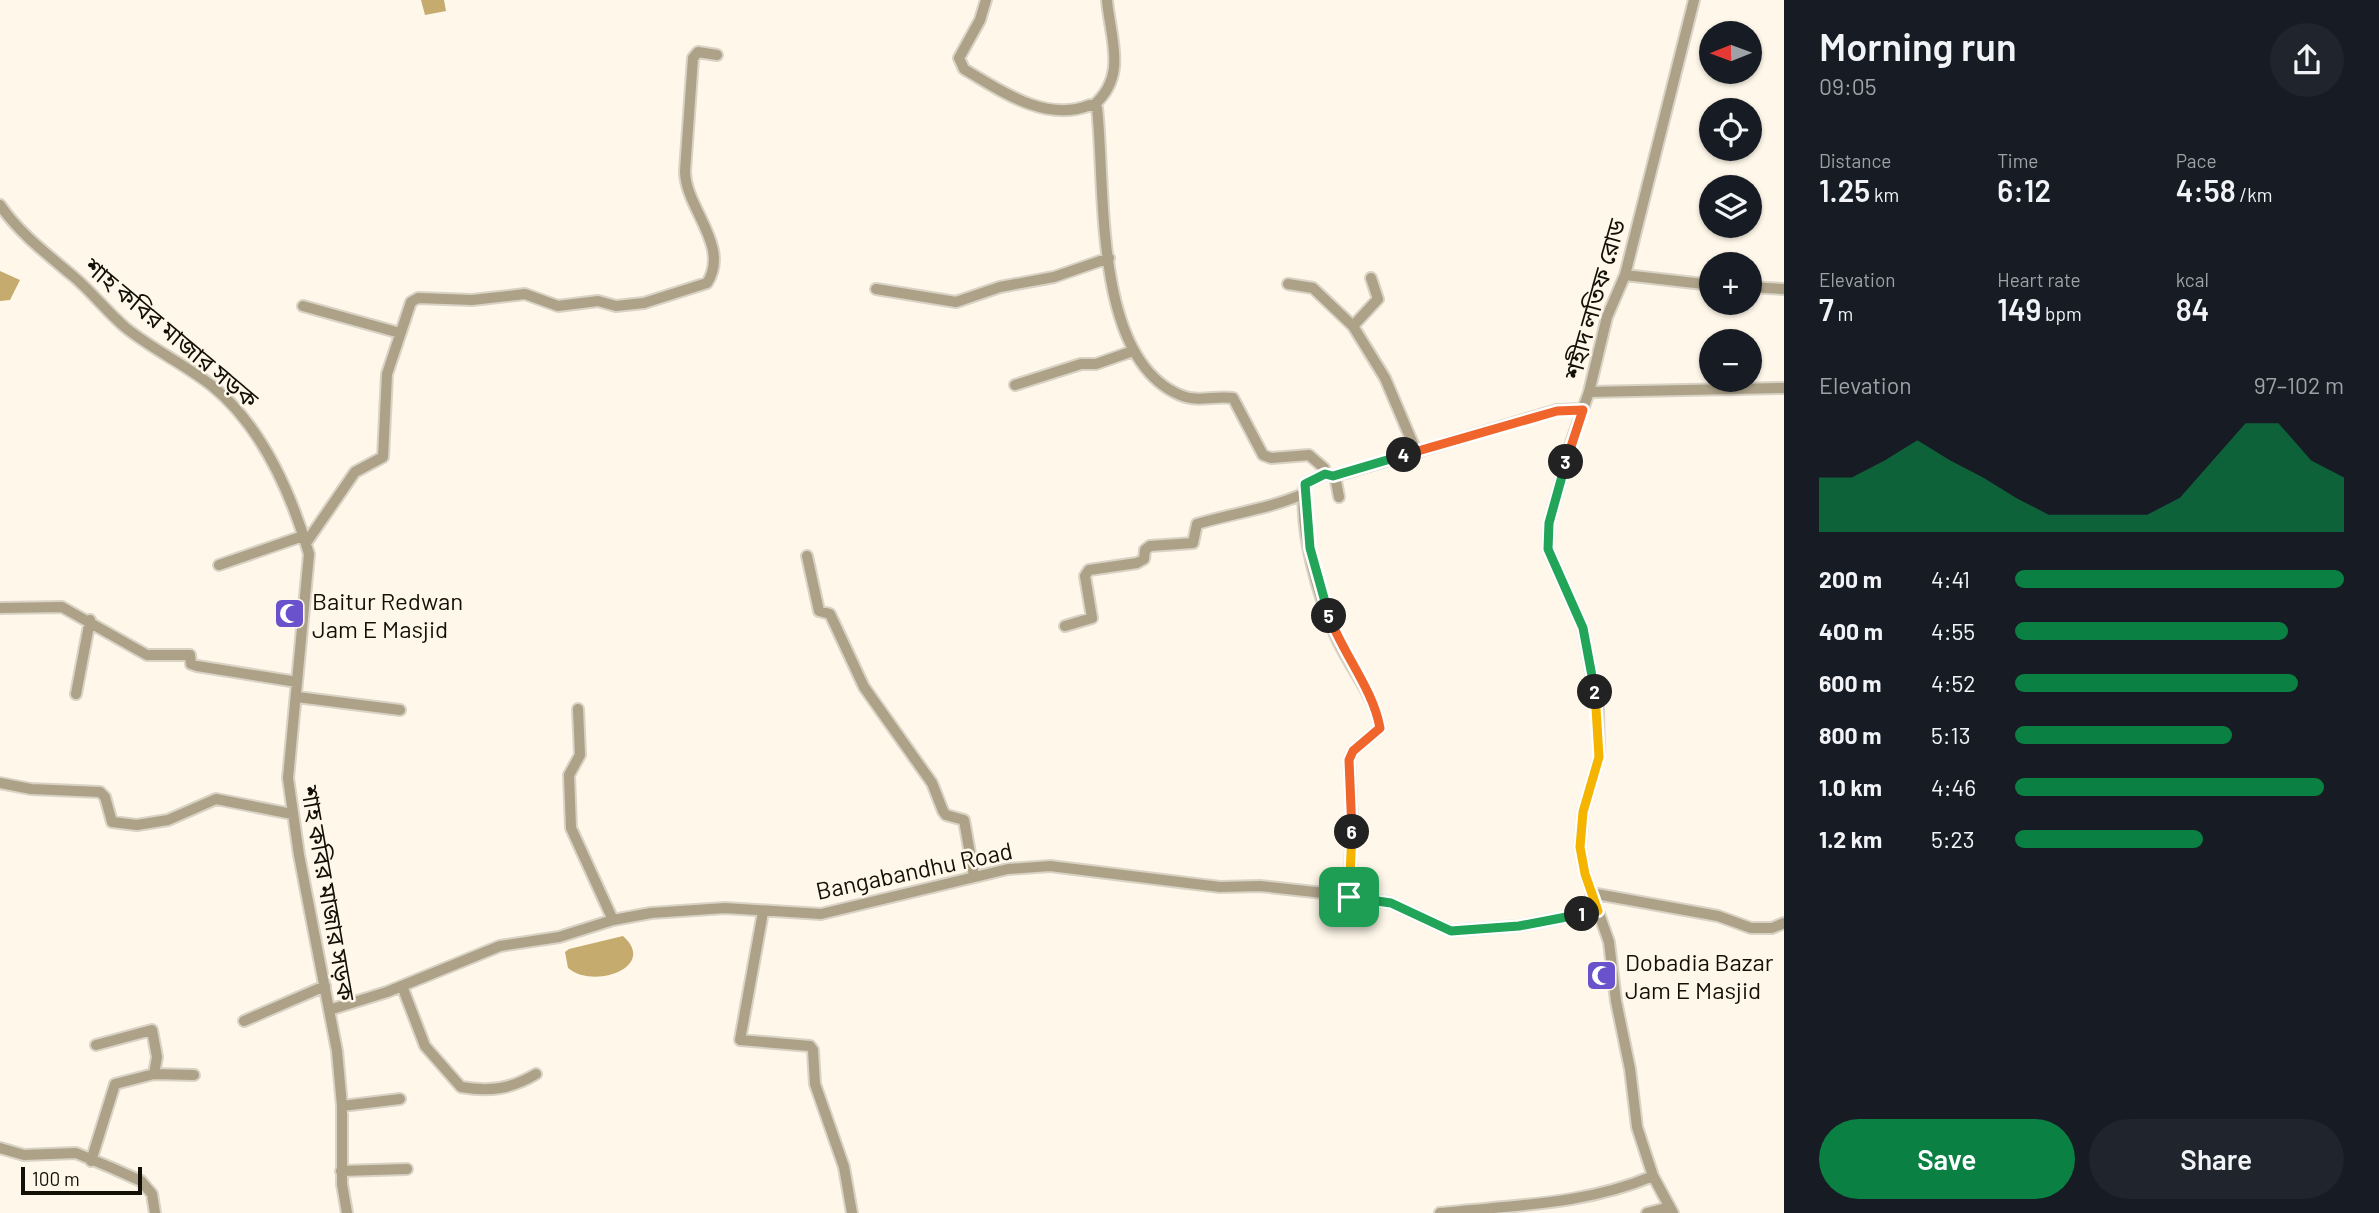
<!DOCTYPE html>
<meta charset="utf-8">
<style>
body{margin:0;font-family:Barlow,"Noto Sans Bengali",sans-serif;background:#20242c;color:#f1f3f6;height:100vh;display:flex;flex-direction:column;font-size:26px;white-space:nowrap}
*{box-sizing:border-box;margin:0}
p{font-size:23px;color:#9ea1a6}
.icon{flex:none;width:38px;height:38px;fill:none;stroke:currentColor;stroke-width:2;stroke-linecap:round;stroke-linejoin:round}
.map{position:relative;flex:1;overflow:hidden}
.side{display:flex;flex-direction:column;background:#171b24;width:595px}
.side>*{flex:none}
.needle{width:46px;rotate:269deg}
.buttons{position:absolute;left:1699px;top:21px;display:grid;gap:14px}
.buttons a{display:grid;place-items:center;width:63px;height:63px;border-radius:50%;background:#171b24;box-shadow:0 2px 5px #0004;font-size:35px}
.scale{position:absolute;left:21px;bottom:18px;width:121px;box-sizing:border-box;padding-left:7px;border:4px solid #131007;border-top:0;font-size:19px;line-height:24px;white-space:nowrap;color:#131007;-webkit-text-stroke:5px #fff8ea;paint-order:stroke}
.pin{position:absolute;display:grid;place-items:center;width:60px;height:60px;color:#fff;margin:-30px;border-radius:14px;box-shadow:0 4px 10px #0006}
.km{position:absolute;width:35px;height:35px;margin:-18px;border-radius:50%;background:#222;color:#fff;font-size:19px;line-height:35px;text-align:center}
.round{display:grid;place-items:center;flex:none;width:74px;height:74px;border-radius:37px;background:#20242c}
.headline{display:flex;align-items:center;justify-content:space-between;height:119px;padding:0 35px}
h1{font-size:38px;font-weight:600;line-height:52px}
.stats{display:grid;grid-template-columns:repeat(3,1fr);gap:10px;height:119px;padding:7px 35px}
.stats div{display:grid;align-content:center}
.stats b{font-size:30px;font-weight:600}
.stats small{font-size:19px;font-weight:400}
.stats p{font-size:19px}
.chart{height:196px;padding:14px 35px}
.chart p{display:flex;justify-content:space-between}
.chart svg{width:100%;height:126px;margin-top:7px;fill:#0b8043;opacity:.7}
.cta{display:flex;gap:14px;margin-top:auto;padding:14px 35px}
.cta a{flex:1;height:80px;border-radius:42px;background:#0b8043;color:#fff;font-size:28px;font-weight:600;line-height:80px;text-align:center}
.cta a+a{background:#20242c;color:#f1f3f6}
ul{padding:0 35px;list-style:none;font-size:23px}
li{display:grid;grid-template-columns:112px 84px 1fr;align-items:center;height:52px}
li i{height:18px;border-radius:9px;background:#0b8043}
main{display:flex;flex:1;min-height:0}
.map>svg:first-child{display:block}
.water{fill:#c6ab6f}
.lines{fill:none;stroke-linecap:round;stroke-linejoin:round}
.minor-casing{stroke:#d9d3c6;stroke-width:14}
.minor{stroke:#ada288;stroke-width:10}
.split-1-casing{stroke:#fff;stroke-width:14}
.split-2-casing{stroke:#fff;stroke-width:14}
.split-3-casing{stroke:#fff;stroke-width:14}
.split-4-casing{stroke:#fff;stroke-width:14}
.split-5-casing{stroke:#fff;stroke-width:14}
.split-6-casing{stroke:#fff;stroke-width:14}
.split-7-casing{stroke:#fff;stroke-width:14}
.split-1{stroke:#22a559;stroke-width:9}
.split-2{stroke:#f5b400;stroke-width:9}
.split-3{stroke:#22a559;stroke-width:9}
.split-4{stroke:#f0652b;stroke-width:9}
.split-5{stroke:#22a559;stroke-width:9}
.split-6{stroke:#f0652b;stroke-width:9}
.split-7{stroke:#f5b400;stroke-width:9}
.labels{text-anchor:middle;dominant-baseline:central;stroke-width:5;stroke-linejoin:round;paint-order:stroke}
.street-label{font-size:24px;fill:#131007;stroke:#fff8ea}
.poi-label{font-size:24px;fill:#131007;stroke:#fff8ea;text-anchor:start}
</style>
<main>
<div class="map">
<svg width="1784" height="1213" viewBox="0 0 1784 1213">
<rect width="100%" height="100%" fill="#fff8ea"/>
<!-- water -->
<path class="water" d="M421 0H444L446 11 425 15Z
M0 271 20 280 10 300 0 301Z
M623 936C658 967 594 990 568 968L565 952 569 949Z"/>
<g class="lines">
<defs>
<path id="minor" d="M986 0 980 20 959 58 964 69C1001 91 1046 123 1090 105L1097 108C1106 186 1092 358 1180 395 1198 403 1215 395 1233 398L1263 455 1271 458 1309 455 1324 468 1325 474 1305 484C1298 528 1319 601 1338 641 1352 670 1375 697 1380 728L1353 751 1349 760 1352 823 1349 897
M1094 105C1128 75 1110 38 1107 0
M0 205C19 233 47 254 73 276 92 292 107 312 126 328 152 349 184 364 211 385 261 425 291 493 309 554L288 778 299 855 337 1051 342 1106V1184L347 1213
M1625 275 1712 285
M1371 278 1378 299 1353 326 1385 378 1416 451
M1288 284 1313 288 1353 326
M1750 287 1784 289
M876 289 956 302 1000 287 1054 277 1109 258
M303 306 400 333
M1015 385 1081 364H1096L1133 351
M1589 392 1784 388
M1325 474 1333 476 1345 473 1557 410 1583 409
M1335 476 1339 497
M306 543 355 472 383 457 387 374 411 302 418 298 472 300 525 294 558 306 598 301 616 306 644 303 707 283C731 246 685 208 685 171L693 58 698 52 717 55
M807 556 819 611 830 614 864 687 932 783 943 811 946 815 964 820 974 876
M219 565 303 536
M0 608 62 607 147 655H190L191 664 197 666 297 682
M1065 626 1092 618 1085 576 1089 570 1137 563 1144 559 1145 550 1150 546 1193 543 1197 524C1233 513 1269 509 1303 494
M76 694 90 620
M297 697 400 710
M578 709 580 755 569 775 571 828 613 920
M0 783 31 789 100 792 105 797 112 822 137 825 168 820 216 799 292 814
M1591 893 1718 916 1751 928H1772L1784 923
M763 912 740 1040 810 1046 813 1050 815 1084 844 1167 852 1213
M402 986 425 1046 461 1087C490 1092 511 1089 536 1074
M329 1010 387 992 500 946 559 937 613 920 651 913 725 908 821 914 1008 869 1050 866 1220 887 1260 886 1333 894 1391 903 1451 931 1519 926 1598 911
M244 1021 325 986
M96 1045 152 1030 157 1057 154 1074
M342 1106 400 1099
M0 1148 24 1155 76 1153 112 1168 141 1181 152 1194 155 1213
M91 1161 115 1084 154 1074 194 1075
M341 1171 407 1169
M1440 1213C1513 1205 1585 1205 1653 1176
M1647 1213 1670 1207
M1673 1213 1653 1176 1637 1127 1630 1069 1616 1001 1609 942 1585 874 1580 847 1583 812 1599 757 1598 710 1583 628 1548 549 1549 523 1572 440 1589 392 1607 317 1625 275 1694 0"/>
</defs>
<!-- minor casing -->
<use href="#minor" class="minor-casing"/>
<!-- minor -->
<use href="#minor" class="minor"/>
</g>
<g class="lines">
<defs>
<path id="split-1" d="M1349 897 1391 903 1451 931 1519 926 1582 914"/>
<path id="split-2" d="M1582 914 1598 911 1585 874 1580 847 1583 812 1599 757 1595 692"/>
<path id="split-3" d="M1566 462 1549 523 1548 549 1583 628 1595 692"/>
<path id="split-4" d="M1404 455 1557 411 1583 410 1566 462"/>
<path id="split-5" d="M1329 616 1310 548 1305 484 1325 474 1333 476 1404 455"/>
<path id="split-6" d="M1329 616C1343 654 1373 689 1380 728L1353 751 1349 760 1352 832"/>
<path id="split-7" d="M1349 897 1352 832"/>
</defs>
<!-- split-1 casing -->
<use href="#split-1" class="split-1-casing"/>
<!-- split-2 casing -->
<use href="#split-2" class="split-2-casing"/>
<!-- split-3 casing -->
<use href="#split-3" class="split-3-casing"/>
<!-- split-4 casing -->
<use href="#split-4" class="split-4-casing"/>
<!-- split-5 casing -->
<use href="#split-5" class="split-5-casing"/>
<!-- split-6 casing -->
<use href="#split-6" class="split-6-casing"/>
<!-- split-7 casing -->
<use href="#split-7" class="split-7-casing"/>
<!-- split-1 -->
<use href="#split-1" class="split-1"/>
<!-- split-2 -->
<use href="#split-2" class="split-2"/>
<!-- split-3 -->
<use href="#split-3" class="split-3"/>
<!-- split-4 -->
<use href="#split-4" class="split-4"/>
<!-- split-5 -->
<use href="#split-5" class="split-5"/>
<!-- split-6 -->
<use href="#split-6" class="split-6"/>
<!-- split-7 -->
<use href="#split-7" class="split-7"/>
</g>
<!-- icons -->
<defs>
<symbol id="mosque-square" viewBox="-11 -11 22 22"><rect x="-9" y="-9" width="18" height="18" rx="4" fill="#6952cc" stroke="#fff8ea"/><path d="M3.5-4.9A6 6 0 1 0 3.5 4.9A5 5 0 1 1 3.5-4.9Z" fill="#fff"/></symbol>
</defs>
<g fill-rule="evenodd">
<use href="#mosque-square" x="272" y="596" width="35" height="35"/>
<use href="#mosque-square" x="1584" y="958" width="35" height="35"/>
</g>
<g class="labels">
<!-- street labels -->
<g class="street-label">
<text transform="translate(1594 299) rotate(-74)">শহীদ লতিফ রোড</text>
<text transform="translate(172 332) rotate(40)">শাহ কবির মাজার সড়ক</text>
<text transform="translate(914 870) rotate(-12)">Bangabandhu Road</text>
<text transform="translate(329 893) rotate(80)">শাহ কবির মাজার সড়ক</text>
</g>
<!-- poi labels -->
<g class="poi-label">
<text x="312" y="600">Baitur Redwan<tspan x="312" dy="28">Jam E Masjid</tspan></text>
<text x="1625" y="961">Dobadia Bazar<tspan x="1625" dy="28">Jam E Masjid</tspan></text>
</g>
</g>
</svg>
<div class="buttons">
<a><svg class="needle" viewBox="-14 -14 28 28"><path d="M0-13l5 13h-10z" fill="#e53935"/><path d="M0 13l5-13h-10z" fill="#9ea1a6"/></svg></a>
<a><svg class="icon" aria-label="locate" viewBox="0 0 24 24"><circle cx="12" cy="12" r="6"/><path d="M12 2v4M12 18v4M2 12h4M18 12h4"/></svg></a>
<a><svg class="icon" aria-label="layers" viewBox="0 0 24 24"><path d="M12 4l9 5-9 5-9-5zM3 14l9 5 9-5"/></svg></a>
<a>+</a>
<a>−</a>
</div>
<div class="scale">100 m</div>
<div class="pin" style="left:1349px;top:897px;background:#1e9e55"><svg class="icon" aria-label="arrive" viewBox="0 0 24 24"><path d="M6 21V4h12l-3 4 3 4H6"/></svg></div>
<b class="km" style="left:1582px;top:914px">1</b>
<b class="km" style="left:1595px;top:692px">2</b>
<b class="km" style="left:1566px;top:462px">3</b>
<b class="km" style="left:1404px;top:455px">4</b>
<b class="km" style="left:1329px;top:616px">5</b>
<b class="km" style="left:1352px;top:832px">6</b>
</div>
<section class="side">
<div class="headline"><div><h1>Morning run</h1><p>09:05</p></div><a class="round"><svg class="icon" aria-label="share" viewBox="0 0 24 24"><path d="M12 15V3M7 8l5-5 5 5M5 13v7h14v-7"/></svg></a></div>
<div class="stats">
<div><p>Distance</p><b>1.25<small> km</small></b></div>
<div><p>Time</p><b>6:12</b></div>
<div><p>Pace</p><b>4:58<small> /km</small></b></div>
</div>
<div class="stats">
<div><p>Elevation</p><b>7<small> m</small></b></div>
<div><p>Heart rate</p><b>149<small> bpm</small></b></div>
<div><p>kcal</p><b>84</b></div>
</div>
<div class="chart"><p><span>Elevation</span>97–102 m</p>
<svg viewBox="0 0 160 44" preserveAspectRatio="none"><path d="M0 44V25L10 25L20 19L30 12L40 19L50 25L60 32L70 38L80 38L90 38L100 38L110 32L120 19L130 6L140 6L150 19L160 25V44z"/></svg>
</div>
<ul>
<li><b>200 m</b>4:41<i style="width:100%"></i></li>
<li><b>400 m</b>4:55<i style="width:83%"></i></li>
<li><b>600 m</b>4:52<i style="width:86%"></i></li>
<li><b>800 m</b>5:13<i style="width:66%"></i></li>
<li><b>1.0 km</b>4:46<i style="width:94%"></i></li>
<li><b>1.2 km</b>5:23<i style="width:57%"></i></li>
</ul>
<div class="cta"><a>Save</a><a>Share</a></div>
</section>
</main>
